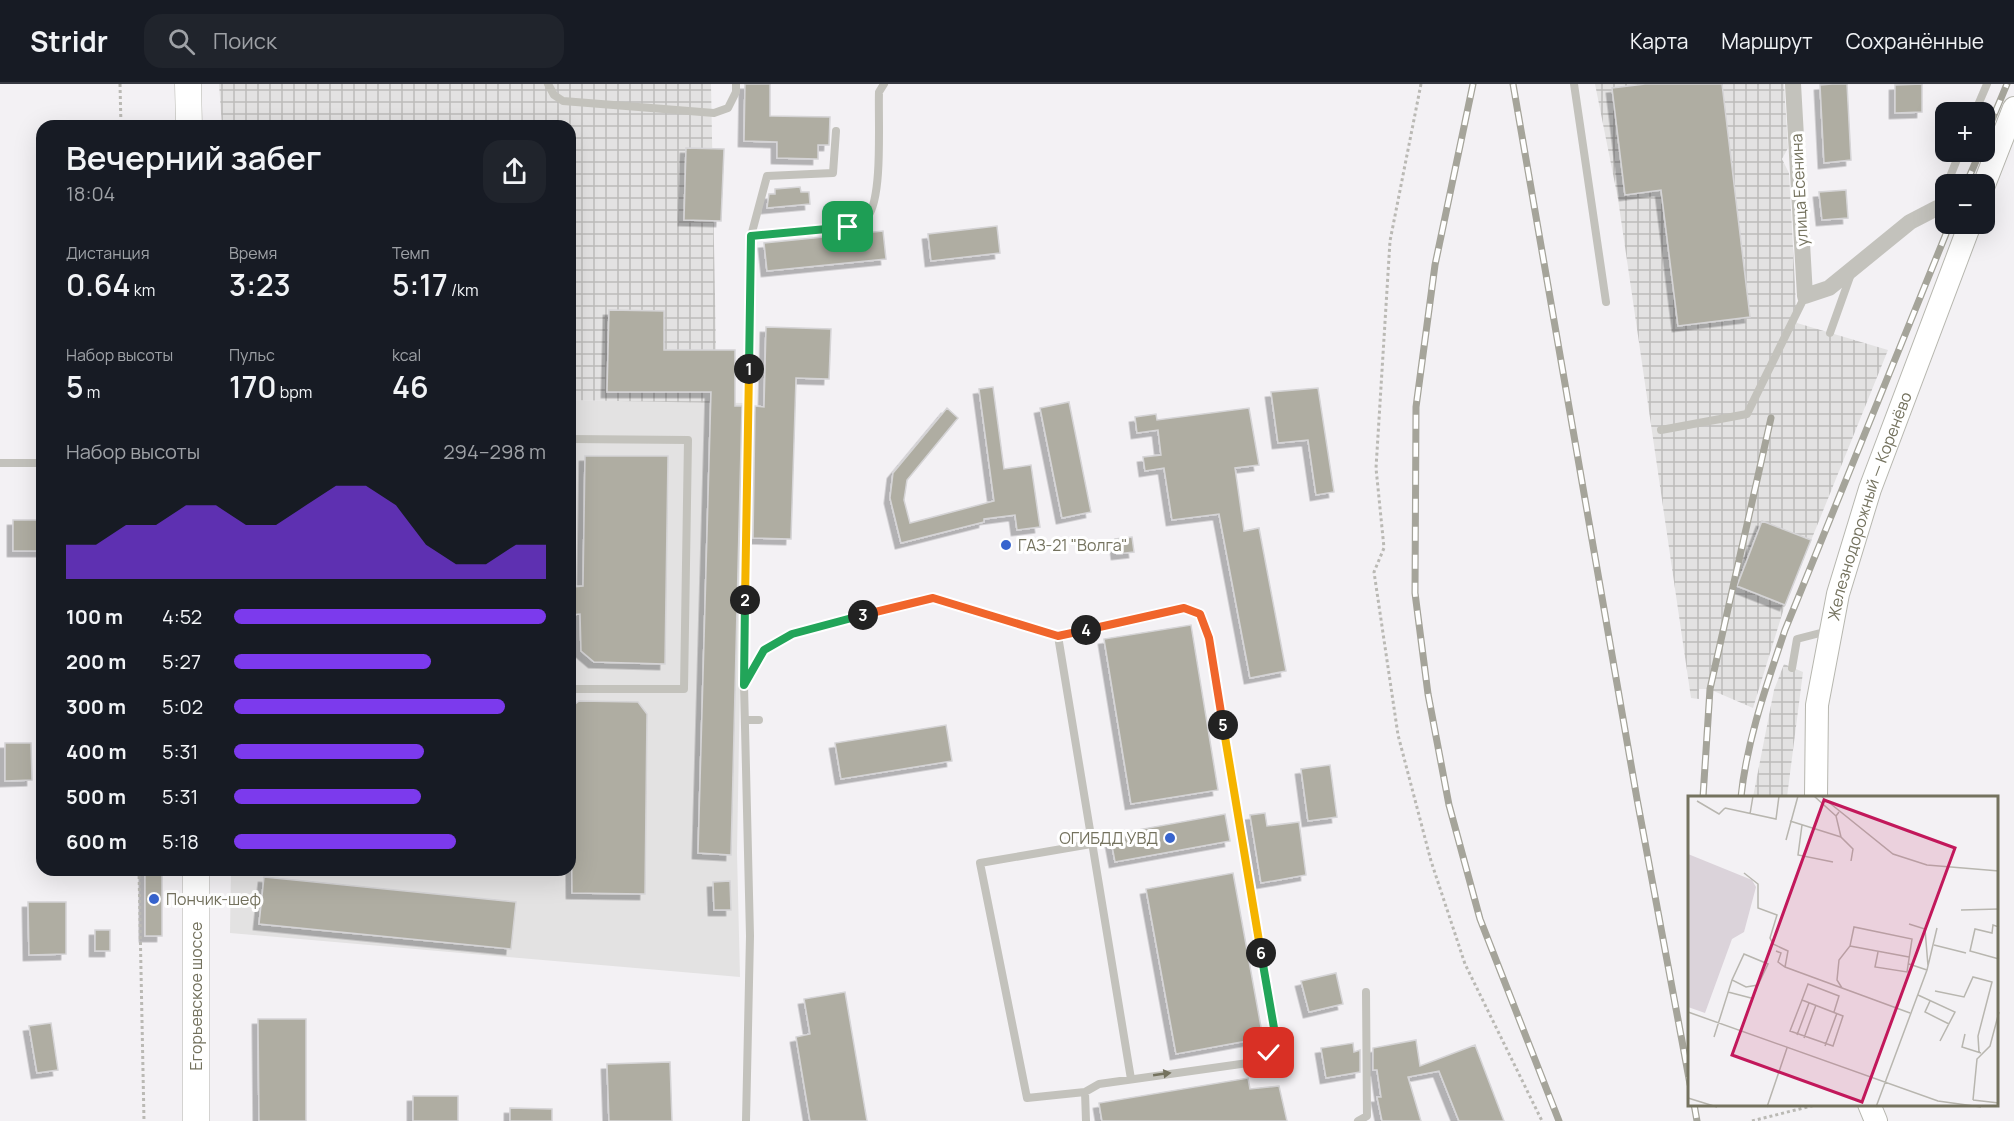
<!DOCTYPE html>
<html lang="ru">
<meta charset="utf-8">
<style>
body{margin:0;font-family:Manrope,sans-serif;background:#20242c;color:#f1f3f6;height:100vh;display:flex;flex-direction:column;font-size:22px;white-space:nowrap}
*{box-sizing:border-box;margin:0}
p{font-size:20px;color:#9ea1a6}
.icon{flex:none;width:33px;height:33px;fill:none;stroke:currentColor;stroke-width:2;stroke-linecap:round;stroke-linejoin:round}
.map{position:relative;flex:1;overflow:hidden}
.sheet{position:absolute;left:36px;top:36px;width:540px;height:756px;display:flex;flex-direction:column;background:#171b24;border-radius:18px;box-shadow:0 6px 24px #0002}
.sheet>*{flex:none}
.controls{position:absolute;left:1935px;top:18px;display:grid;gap:12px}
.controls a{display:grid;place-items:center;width:60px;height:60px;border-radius:12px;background:#171b24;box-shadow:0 6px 24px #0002;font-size:30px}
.pin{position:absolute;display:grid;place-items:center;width:51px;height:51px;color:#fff;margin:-26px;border-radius:12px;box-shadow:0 3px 9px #0006}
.km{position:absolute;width:30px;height:30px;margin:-15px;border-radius:50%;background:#222;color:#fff;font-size:16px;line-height:30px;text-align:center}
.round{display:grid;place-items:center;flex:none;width:63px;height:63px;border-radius:18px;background:#20242c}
.summary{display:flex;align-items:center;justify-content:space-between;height:102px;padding:0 30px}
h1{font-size:33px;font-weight:600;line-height:45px}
.figures{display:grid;grid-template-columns:repeat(3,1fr);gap:9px;height:102px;padding:6px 30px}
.figures div{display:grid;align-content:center}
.figures b{font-size:30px;font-weight:600}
.figures small{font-size:16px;font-weight:400}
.figures p{font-size:16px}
.chart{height:168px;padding:12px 30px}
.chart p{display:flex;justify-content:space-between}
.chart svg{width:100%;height:108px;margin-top:6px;fill:#7c3aed;opacity:.7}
ul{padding:0 30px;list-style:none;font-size:20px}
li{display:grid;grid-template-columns:96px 72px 1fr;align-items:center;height:45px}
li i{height:15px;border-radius:8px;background:#7c3aed}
header{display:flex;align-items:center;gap:36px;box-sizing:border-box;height:84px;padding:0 30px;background:#171b24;border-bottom:2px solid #363941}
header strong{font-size:28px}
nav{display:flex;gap:33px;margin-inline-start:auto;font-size:21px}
.search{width:420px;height:54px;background:#20242c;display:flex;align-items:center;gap:15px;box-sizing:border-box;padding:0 21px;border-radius:18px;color:#9ea1a6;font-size:22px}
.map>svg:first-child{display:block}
.built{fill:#e3e2e2}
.industrial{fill:url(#industrial-grid)}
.building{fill:#afada2;stroke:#d5d4d6;stroke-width:1.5;filter:url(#shadow)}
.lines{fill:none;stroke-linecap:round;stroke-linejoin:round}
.secondary-casing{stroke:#b7b7af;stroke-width:24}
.primary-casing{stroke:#b5b5ae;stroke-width:27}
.path{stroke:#bab9b4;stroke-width:3;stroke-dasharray:3 3;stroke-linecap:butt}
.service{stroke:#c3c2bc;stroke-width:8}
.minor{stroke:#c3c2bc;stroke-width:16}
.secondary{stroke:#fff;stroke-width:22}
.primary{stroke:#fff;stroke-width:26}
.rail-casing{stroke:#a5a49a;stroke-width:7}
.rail{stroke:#fff;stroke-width:4.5;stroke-dasharray:14;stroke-linecap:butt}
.oneway{fill:#74725e}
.split-1-casing{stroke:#fff;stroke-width:12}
.split-2-casing{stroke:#fff;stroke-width:12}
.split-3-casing{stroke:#fff;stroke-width:12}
.split-4-casing{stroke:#fff;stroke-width:12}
.split-5-casing{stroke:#fff;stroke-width:12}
.split-6-casing{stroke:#fff;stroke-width:12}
.split-7-casing{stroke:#fff;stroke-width:12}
.split-1{stroke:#22a559;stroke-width:8}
.split-2{stroke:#f5b400;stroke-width:8}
.split-3{stroke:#22a559;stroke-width:8}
.split-4{stroke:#f0652b;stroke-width:8}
.split-5{stroke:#f0652b;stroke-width:8}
.split-6{stroke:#f5b400;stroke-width:8}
.split-7{stroke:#22a559;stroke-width:8}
.poi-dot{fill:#3764ce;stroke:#fff;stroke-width:2}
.labels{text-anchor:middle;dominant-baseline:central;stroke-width:6;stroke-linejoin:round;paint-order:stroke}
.street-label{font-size:16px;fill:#74725e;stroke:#fff}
.poi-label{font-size:16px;fill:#74725e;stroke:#fff;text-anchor:start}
.inset-road{fill:none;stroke:#b8b6af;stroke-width:1.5}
.view{fill:#c2185b;fill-opacity:0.15;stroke:#c2185b;stroke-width:3}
.inset-edge{fill:none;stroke:#74725e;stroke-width:3}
</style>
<header>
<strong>Stridr</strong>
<div class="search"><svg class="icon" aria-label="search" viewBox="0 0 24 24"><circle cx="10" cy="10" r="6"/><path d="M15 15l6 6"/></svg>Поиск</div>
<nav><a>Карта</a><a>Маршрут</a><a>Сохранённые</a></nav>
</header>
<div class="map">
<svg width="2014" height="1037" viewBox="0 0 2014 1037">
<defs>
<pattern id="industrial-grid" width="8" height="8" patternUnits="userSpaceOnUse" patternTransform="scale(1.5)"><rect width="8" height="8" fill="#e3e2e2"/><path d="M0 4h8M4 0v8" fill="none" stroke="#bdbcba"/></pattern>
<filter id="shadow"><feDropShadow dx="-5.5" dy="5.5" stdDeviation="0" flood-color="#0004"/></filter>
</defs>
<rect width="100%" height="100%" fill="#f3f1f4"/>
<!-- built -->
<path class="built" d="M570 316 745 319 737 769 740 893 230 849 231 786H570Z"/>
<!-- industrial -->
<path class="industrial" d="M219 0H711L717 319 570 316V42H222Z
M1595 0H1784L1788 64 1782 75 1789 89 1797 239 1888 266 1785 521 1753 624 1709 605H1699V615L1691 614 1618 115Z
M1784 580 1803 588 1787 713H1753L1774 606Z"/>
<!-- building -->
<path class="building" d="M745 0H770V32L830 33 829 61H818V75L777 74V58L744 57Z
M1645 0H1722L1750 233 1678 242 1661 106 1625 111 1612 4Z
M1832 0H1847L1851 76 1824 79 1820 1Z
M1922 0V28L1895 29V1Z
M686 64 724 65 721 137 684 136Z
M800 103 801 108H809L810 120 767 124 769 110H775V105Z
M1846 106 1848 134 1822 136 1819 108Z
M997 142 1000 169 931 177 928 150Z
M883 147 886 175 767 187 764 159Z
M609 226 664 227V266H735V322H742L731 771 698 769 711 308H607Z
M766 243 831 245 829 295 796 294 791 455 753 454 755 322 764 323Z
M993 303 1004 385 1031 381 1040 443 1017 446 1015 431 984 435V438L901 459 890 414 893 389 947 324 958 334 907 396 904 416 910 439 994 417 979 305Z
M1318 304 1334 408 1316 411 1308 356 1278 359 1271 308Z
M1069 318 1091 428 1062 434 1040 324Z
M1249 324 1259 381 1235 384 1244 447 1259 444 1286 587 1250 594 1219 430 1172 436 1164 384 1145 387 1143 373 1161 371 1158 346 1137 349 1135 333 1156 330 1157 336Z
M585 372H668L665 580 594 578 581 567 580 530 571 531 572 503 583 502Z
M13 436H42V467H13Z
M1762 437 1811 456 1785 521 1737 502Z
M1132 453 1134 468 1117 470 1115 455Z
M1191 541 1218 706 1131 720 1104 555Z
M579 617 638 618 647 630 645 810 572 809 570 624Z
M946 641 952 677 841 695 835 659Z
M5 659H31L32 696 5 697Z
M1330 681 1337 733 1308 737 1301 685Z
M1265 729 1267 742 1299 738 1306 791 1261 799 1250 731Z
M1225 730 1230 757 1115 778 1110 751Z
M145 786H162V852H145Z
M1233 789 1263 954 1176 970 1146 805Z
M264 793 516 818 511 865 259 840Z
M730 797 731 826H714L713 798Z
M28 818H66V870L29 871Z
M95 846H110V867H95Z
M1336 889 1343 920 1309 928 1301 897Z
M845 908 867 1037H810L796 953 810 950 804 915Z
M258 935H306V1037H259Z
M51 939 58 986 37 989 29 942Z
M1416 956 1420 982 1475 961 1504 1037H1459L1439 987 1408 993 1421 1037H1382L1377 1013H1381L1377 986H1373V964Z
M1353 959 1354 968 1360 966V988L1326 994 1321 964Z
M670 978 672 1037H609L607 980Z
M1248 994 1250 1005 1279 1002 1287 1037H1102L1099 1019Z
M413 1012H458V1037H413Z
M510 1024 552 1025V1037H510Z"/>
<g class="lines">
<defs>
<g id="secondary">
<path d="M1984 101 2014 24"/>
<path id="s1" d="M1816 713 1817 621 1838 510 1870 405 1970 140"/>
<path d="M1869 1020 1876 1037"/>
</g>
<path id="primary" d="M188 0 189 42
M196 786V1037"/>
</defs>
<!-- secondary casing -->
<use href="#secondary" class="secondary-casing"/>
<!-- primary casing -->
<use href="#primary" class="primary-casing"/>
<!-- path -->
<path class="path" d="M120 0 121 42
M1421 0 1390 157 1376 384 1384 464 1374 488 1398 651 1431 777 1465 880 1542 1037
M139 786 144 1037
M1752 1037 1819 1020"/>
<!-- service -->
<path class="service" d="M548 0 554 11 563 17 714 29 728 24 736 8V0
M1574 0 1606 218
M1975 28 1987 0
M1947 100 1960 68
M1937 124 1946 103
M751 152C775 150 854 150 868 132 883 112 878 36 879 8L884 0
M1830 249 1851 190
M1661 346 1747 330 1805 212
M570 355 688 356 684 605H570
M0 379H42
M1058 552 1131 995
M1792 584 1797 555 1828 547
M744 601 764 566 792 550 934 514 1058 552 1184 524 1200 530 1209 554 1274 944 1269 969 1248 979 1099 1000 1085 1008 1027 1014 980 779 1091 760
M745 636H759
M1085 1008 1086 1037
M746 1037 750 852 744 601 751 152 767 92 833 89 836 47
M1358 1037 1367 1032 1366 908"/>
<!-- minor -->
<path class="minor" d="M1793 0 1805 212 1829 204 1910 138 1937 124 1946 127"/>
<!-- secondary -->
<use href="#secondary" class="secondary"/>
<!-- primary -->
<use href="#primary" class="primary"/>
<defs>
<path id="rail" d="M1473 0 1435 181 1416 323 1415 509 1428 610 1449 721 1480 835 1559 1037
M1513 0 1637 715 1690 1000
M1984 55 2007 0
M1966 100 1980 68
M1703 713 1710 605 1771 334
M1741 713C1747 655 1767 600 1785 546L1950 140
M1694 1020 1697 1037"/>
</defs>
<!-- rail casing -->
<use href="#rail" class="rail-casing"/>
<!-- rail -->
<use href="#rail" class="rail"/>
</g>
<!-- one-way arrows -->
<defs><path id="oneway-solid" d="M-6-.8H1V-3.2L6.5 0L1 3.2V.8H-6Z" transform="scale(1.5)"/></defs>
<use class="oneway" href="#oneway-solid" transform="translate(1162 990) rotate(-8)"/>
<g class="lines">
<defs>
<path id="split-1" d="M749 285 751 152 848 143"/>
<path id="split-2" d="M745 516 749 285"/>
<path id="split-3" d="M745 516 744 601 764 566 792 550 863 531"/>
<path id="split-4" d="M863 531 933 514 1058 552 1086 546"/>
<path id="split-5" d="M1086 546 1184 524 1200 530 1209 554 1223 641"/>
<path id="split-6" d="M1223 641 1261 869"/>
<path id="split-7" d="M1261 869 1274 944 1269 969"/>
</defs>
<!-- split-1 casing -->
<use href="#split-1" class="split-1-casing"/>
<!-- split-2 casing -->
<use href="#split-2" class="split-2-casing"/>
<!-- split-3 casing -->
<use href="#split-3" class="split-3-casing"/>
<!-- split-4 casing -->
<use href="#split-4" class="split-4-casing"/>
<!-- split-5 casing -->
<use href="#split-5" class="split-5-casing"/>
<!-- split-6 casing -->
<use href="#split-6" class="split-6-casing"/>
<!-- split-7 casing -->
<use href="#split-7" class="split-7-casing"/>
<!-- split-1 -->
<use href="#split-1" class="split-1"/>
<!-- split-2 -->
<use href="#split-2" class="split-2"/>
<!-- split-3 -->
<use href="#split-3" class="split-3"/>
<!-- split-4 -->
<use href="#split-4" class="split-4"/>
<!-- split-5 -->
<use href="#split-5" class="split-5"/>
<!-- split-6 -->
<use href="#split-6" class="split-6"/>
<!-- split-7 -->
<use href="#split-7" class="split-7"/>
</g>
<!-- markers -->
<g class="poi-dot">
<circle cx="1006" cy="461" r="6"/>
<circle cx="1170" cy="754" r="6"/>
<circle cx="154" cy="815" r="6"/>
</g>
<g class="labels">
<!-- street labels -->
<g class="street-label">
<text transform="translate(1799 106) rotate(-93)">улица Есенина</text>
<text stroke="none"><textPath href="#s1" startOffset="298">Железнодорожный — Коренёво</textPath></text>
<text transform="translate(196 912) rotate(-90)">Егорьевское шоссе</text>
</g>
<!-- poi labels -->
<g class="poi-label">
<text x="1018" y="461">ГАЗ-21 "Волга"</text>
<text x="1158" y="754" text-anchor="end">ОГИБДД УВД</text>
<text x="166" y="815">Пончик-шеф</text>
</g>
</g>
<!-- overview -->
<g transform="translate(1688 712)">
<rect width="310" height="310" fill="#f3f1f4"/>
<path d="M0 58 64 84 68 91 56 136 44 143 17 217 0 211Z" fill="#dbd3da"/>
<path class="inset-road" d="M126 0 148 20M133 0 205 58 239 69 311 75M9 5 31 18 37 12M37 12 88 23 91 0M151 16 148 20 153 41 165 53 163 65M62 18 65 0M102 25 153 41M114 29 110 59 145 66M98 44 110 0M56 77 70 88V112L89 119 82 142 85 148 100 155 97 171M273 114 311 113M221 128 237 133 240 170M311 131 305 129 304 137 287 133 282 155 311 163M246 149 278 157M162 150 221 161M88 155 93 157 90 166 97 171 222 217M56 158 80 168 70 189 58 191 44 184ZM221 168 239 174M154 192 149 184 151 164 162 150 166 131 224 143 219 176 187 171 190 156M247 195 276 201 285 181 304 186 290 240 291 256M40 196 63 202M230 199 267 216 252 245M114 204 155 220 145 250 102 235ZM114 204 120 188 151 200 146 216M242 205 237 216 261 228M0 216 250 305 293 311M277 238 274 251 293 257M109 239 121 207M26 241 44 184M116 242 128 209M137 250 149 217M0 302 29 311M285 304 289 263 302 250 311 216M285 304 311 307M79 311 99 252M188 311 239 174 249 132"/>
<path class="view" d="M136 4 267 52 174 306 44 259Z"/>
<rect width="310" height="310" class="inset-edge"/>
</g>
</svg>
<div class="controls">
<a>+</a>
<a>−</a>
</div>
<div class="pin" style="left:848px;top:143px;background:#1e9e55"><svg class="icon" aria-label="arrive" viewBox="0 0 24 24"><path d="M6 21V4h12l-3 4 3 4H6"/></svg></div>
<div class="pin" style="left:1269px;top:969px;background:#d93025"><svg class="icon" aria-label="check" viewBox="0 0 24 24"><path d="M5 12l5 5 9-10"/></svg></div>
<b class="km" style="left:749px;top:285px">1</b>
<b class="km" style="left:745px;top:516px">2</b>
<b class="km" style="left:863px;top:531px">3</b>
<b class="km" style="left:1086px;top:546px">4</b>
<b class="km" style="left:1223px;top:641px">5</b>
<b class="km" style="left:1261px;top:869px">6</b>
<section class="sheet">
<div class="summary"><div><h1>Вечерний забег</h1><p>18:04</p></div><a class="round"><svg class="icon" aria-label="share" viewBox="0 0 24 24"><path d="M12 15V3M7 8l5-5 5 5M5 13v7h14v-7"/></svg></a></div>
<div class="figures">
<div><p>Дистанция</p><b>0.64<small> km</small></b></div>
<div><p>Время</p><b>3:23</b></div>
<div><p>Темп</p><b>5:17<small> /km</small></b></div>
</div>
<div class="figures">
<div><p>Набор высоты</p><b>5<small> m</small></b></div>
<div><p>Пульс</p><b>170<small> bpm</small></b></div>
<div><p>kcal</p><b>46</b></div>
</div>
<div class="chart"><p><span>Набор высоты</span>294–298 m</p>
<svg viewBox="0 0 160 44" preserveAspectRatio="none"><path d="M0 44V30L10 30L20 22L30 22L40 14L50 14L60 22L70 22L80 14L90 6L100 6L110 14L120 30L130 38L140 38L150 30L160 30V44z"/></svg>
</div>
<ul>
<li><b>100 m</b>4:52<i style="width:100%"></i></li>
<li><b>200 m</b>5:27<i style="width:63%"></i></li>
<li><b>300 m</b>5:02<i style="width:87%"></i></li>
<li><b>400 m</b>5:31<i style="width:61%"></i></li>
<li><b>500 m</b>5:31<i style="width:60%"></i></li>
<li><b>600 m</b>5:18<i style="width:71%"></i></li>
</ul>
</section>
</div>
